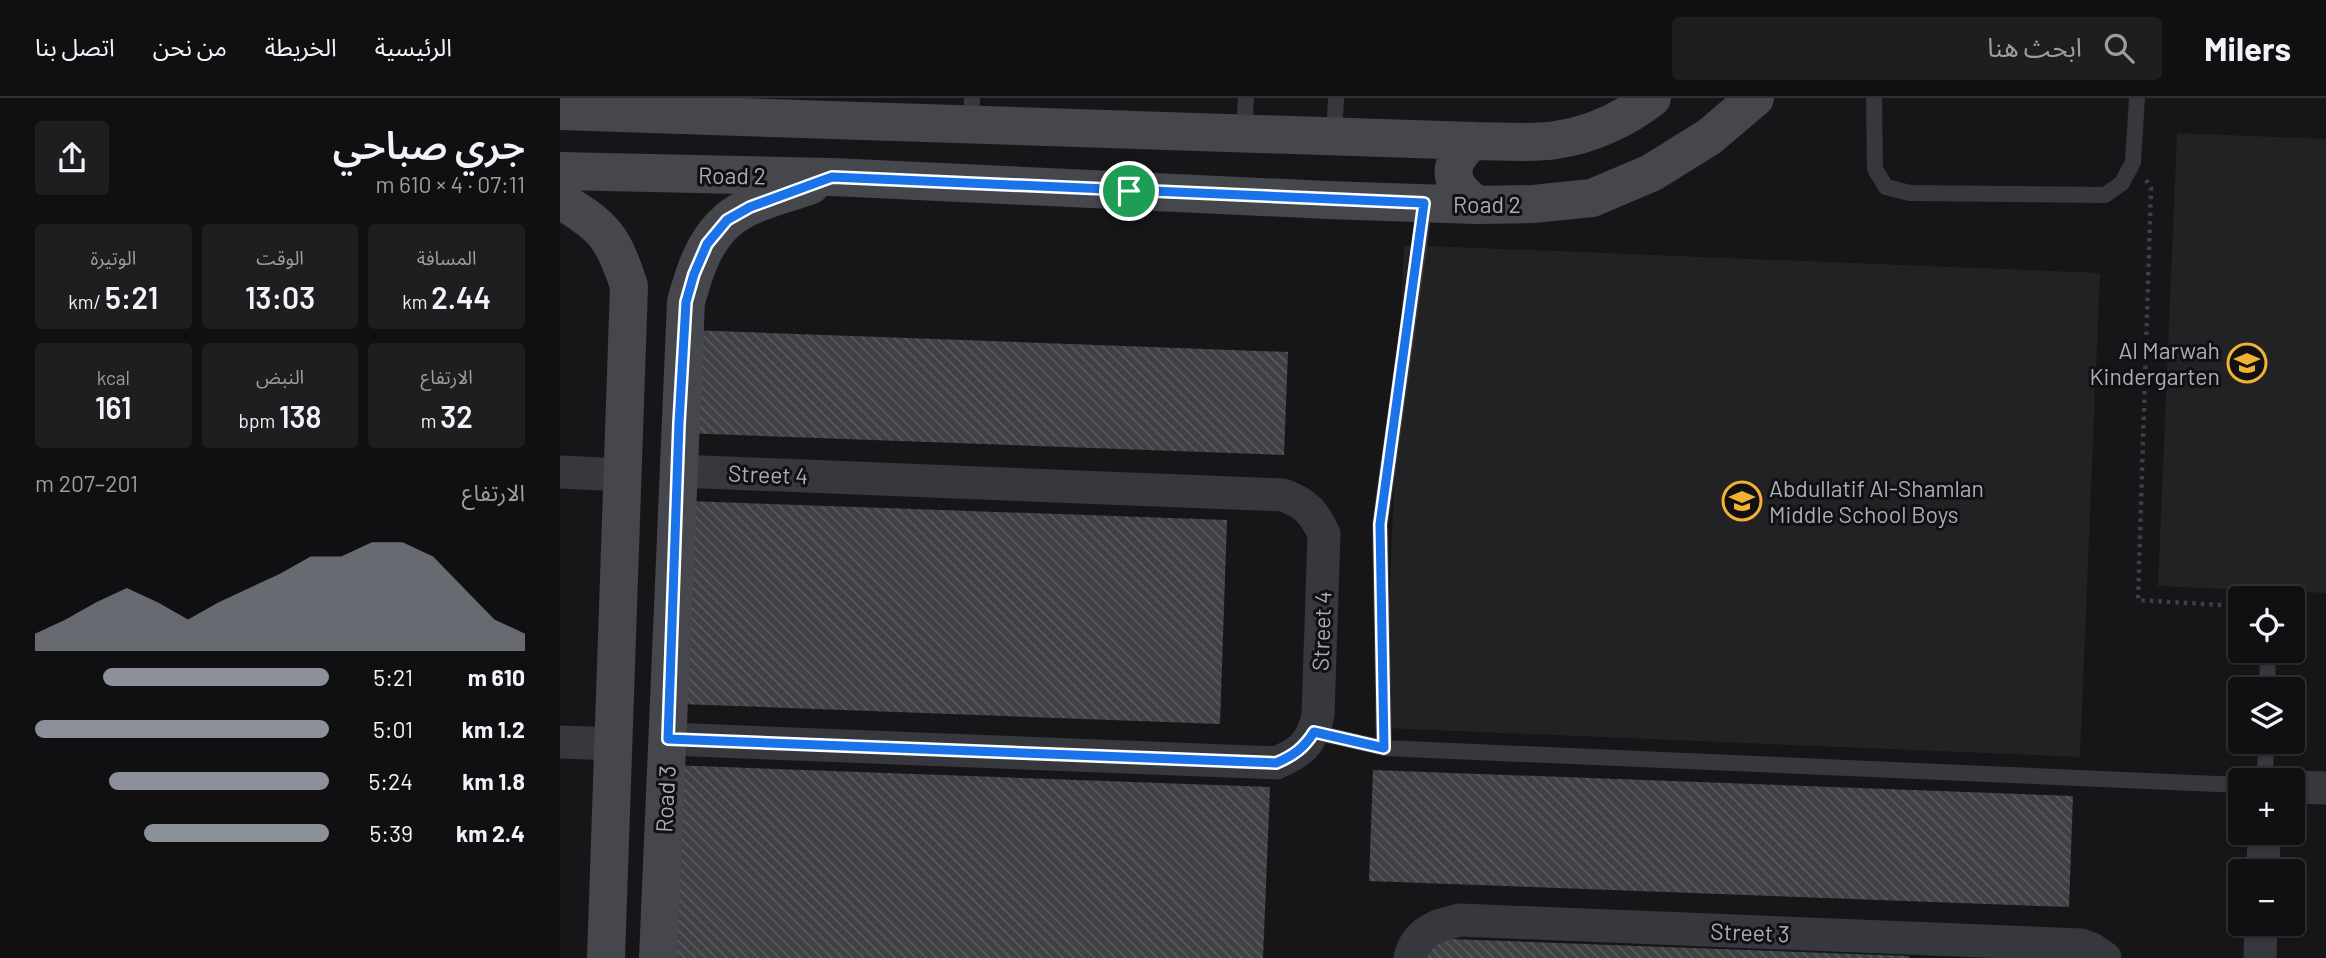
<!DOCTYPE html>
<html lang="ar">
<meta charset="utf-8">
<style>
body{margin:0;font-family:Barlow,"Noto Sans Arabic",sans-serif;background:#1e1e20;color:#f1f3f6;direction:rtl;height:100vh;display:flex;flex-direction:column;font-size:26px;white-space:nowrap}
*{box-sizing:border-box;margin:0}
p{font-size:23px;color:#9c9d9f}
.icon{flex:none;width:38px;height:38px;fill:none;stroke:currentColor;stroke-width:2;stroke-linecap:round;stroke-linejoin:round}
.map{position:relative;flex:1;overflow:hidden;direction:ltr}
.details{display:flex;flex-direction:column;background:#101012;width:560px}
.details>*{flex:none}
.controls{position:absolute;left:1668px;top:488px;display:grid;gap:14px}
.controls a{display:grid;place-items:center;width:77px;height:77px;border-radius:7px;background:#101012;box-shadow:0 2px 5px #0004,0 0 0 2px #303032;font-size:35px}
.pin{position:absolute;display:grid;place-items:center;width:60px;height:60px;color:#fff;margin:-30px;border:4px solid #fff;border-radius:50%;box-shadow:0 2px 7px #0007}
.round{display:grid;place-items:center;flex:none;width:74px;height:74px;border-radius:7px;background:#1e1e20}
.head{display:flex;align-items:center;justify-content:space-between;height:119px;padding:0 35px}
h1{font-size:38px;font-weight:600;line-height:52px}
.metrics{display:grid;grid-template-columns:repeat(3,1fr);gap:10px;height:119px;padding:7px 35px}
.metrics div{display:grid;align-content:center;border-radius:7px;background:#1e1e20;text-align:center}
.metrics b{font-size:30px;font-weight:600}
.metrics small{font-size:19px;font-weight:400}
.metrics p{font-size:19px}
.chart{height:196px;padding:14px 35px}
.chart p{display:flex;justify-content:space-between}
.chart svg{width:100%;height:126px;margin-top:7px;fill:#8c9099;opacity:.7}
ul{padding:0 35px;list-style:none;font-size:23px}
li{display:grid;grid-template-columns:112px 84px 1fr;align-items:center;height:52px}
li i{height:18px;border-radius:9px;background:#8c9099}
header{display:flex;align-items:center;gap:42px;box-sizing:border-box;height:98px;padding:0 35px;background:#101012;border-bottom:2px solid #303032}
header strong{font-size:33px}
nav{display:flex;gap:38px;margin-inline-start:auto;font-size:24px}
.search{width:490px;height:63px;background:#1e1e20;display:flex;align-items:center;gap:18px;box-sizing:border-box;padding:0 24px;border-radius:7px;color:#9c9d9f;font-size:26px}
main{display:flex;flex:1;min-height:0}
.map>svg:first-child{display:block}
.built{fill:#222225}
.building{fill:url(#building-back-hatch)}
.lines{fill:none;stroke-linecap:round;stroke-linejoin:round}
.path{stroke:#3d3f44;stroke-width:4.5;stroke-dasharray:3.5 5;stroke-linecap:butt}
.lane{stroke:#37383d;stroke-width:16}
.street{stroke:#37383d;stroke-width:33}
.secondary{stroke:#45474d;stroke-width:38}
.route-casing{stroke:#fff;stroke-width:14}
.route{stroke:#1a73e8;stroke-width:9}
.labels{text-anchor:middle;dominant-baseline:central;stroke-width:6;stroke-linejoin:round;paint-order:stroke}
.street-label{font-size:23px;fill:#a8adb8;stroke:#111113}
.poi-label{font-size:23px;fill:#a8adb8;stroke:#111113;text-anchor:end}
</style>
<header>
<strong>Milers</strong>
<div class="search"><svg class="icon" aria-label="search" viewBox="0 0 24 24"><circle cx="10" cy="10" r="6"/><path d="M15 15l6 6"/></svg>ابحث هنا</div>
<nav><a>الرئيسية</a><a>الخريطة</a><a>من نحن</a><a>اتصل بنا</a></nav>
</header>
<main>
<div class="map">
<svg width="1766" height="860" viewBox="0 0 1766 860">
<defs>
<pattern id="building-back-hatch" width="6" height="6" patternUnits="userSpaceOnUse" patternTransform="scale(1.75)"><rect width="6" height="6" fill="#404145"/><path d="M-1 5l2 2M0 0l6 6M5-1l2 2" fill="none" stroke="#595a5e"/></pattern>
</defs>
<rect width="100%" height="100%" fill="#161618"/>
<!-- built -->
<path class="built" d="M1617 35 1766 41V495L1598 488Z
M844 147 1540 175 1520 659 824 630Z"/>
<!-- building -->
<path class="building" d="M127 232 728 254 724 357 123 335Z
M127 403 667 422 660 626 120 606Z
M109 667 710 689 703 860H102Z
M813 672 1513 698 1509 809 809 783Z
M861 840 1349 858V860H861Z"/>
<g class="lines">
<!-- path -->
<path class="path" d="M1586 82 1591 90 1578 502 1680 508"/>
<!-- lane -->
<path class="lane" d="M1314 0 1315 71 1326 89 1350 95 1545 97 1562 85 1573 64 1577 0
M411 25 412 0
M684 35 686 0
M774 39 776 0
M1707 592 1708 553
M754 634 824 650 1680 687
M824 650 820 426 865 105
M1705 682 1706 644"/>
<!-- street -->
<path class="street" d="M0 374 63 377
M108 641 716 665C742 654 752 645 758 617L764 436C754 414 745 405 723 397L118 373
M0 644 53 646
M1732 689 1766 690
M1703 774 1704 735
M850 860C856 834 876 827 900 822L1521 847 1532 851 1545 860
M1700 860 1701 826"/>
<!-- secondary -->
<path class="secondary" d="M0 13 913 43C940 43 970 46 996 42 1031 37 1065 21 1092 0
M913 43C885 66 888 87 917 107
M0 73 272 79 767 102 917 107 973 106 1032 100 1091 75 1149 39 1195 0
M0 102C45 129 53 139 69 188L46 860
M98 860 126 204C134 175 143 144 167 123 188 104 225 97 251 87"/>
</g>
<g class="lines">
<defs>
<path id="route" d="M272 79 864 105 820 426 824 650 754 634C744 650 733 658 716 665L108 641 119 325 126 204 134 176 147 146 167 122 190 109Z"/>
</defs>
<!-- route casing -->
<use href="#route" class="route-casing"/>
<!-- route -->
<use href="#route" class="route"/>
</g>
<!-- icons -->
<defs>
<symbol id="school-ring" viewBox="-11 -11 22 22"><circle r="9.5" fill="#111113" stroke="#f2b134" stroke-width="1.5"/><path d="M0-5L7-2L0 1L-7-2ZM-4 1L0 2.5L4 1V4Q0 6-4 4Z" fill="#f2b134"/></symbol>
</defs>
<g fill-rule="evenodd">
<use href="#school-ring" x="1665" y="243" width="44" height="44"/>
<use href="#school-ring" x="1160" y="381" width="44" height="44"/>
</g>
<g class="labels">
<!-- street labels -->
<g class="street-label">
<text transform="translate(172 77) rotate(1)">Road 2</text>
<text x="927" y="106">Road 2</text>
<text transform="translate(208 376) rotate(2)">Street 4</text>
<text transform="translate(761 533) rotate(-88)">Street 4</text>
<text transform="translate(105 701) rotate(-87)">Road 3</text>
<text transform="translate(1190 834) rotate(2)">Street 3</text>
</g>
<!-- poi labels -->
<g class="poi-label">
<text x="1660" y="252">Al Marwah<tspan x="1660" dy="26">Kindergarten</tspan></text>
<text x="1209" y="390" text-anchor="start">Abdullatif Al-Shamlan<tspan x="1209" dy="26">Middle School Boys</tspan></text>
</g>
</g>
</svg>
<div class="controls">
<a><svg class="icon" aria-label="locate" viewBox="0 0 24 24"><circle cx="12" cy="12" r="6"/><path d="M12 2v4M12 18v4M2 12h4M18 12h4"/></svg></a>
<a><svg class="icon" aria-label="layers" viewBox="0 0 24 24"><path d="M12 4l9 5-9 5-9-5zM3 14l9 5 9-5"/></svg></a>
<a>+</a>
<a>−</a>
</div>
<div class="pin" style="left:569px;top:93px;background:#1e9e55"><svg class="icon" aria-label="arrive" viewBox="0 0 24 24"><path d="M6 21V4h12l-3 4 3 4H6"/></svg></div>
</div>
<section class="details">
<div class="head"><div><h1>جري صباحي</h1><p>07:11 · 4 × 610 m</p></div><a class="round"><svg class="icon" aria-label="share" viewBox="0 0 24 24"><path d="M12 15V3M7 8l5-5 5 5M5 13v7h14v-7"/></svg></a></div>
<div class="metrics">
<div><p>المسافة</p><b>2.44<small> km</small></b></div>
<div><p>الوقت</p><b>13:03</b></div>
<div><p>الوتيرة</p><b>5:21<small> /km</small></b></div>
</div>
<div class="metrics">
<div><p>الارتفاع</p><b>32<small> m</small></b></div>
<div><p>النبض</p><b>138<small> bpm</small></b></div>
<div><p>kcal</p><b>161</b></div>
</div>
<div class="chart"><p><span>الارتفاع</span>201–207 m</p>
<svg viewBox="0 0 160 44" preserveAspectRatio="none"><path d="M0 44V38L10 33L20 27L30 22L40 27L50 33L60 27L70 22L80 17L90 11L100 11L110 6L120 6L130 11L140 22L150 33L160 38V44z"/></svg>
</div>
<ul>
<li><b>610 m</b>5:21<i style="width:77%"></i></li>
<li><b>1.2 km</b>5:01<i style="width:100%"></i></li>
<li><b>1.8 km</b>5:24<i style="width:75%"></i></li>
<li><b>2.4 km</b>5:39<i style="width:63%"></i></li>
</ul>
</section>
</main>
